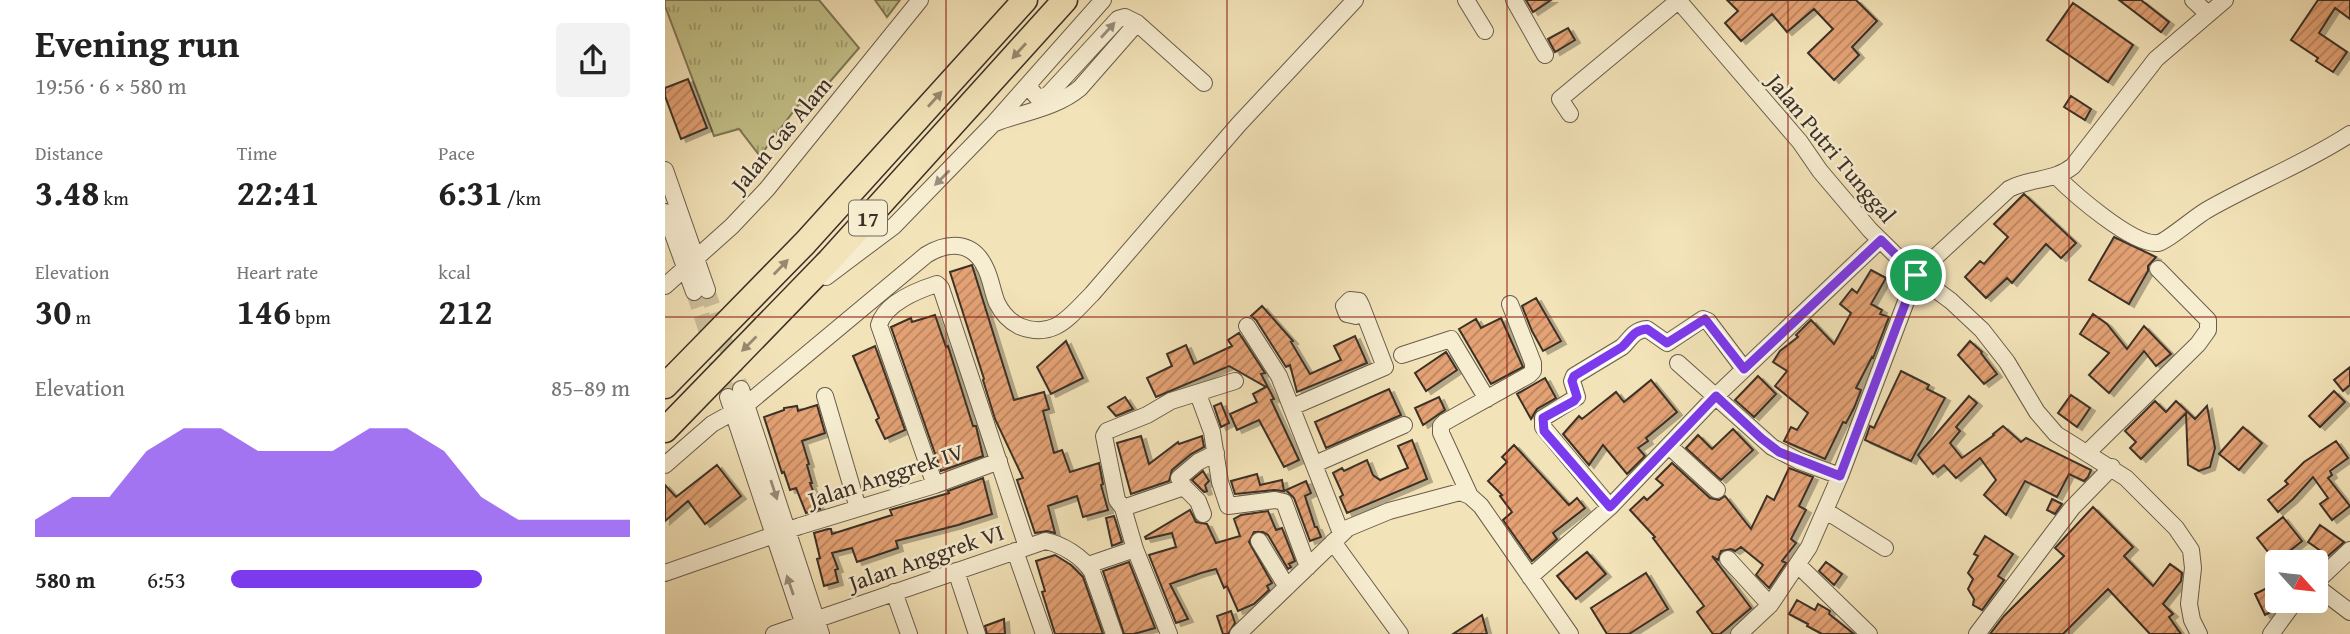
<!DOCTYPE html>
<meta charset="utf-8">
<style>
body{margin:0;font-family:"Gentium Book Plus",serif;background:#f2f2f2;color:#222;height:100vh;display:flex;flex-direction:column;font-size:26px;white-space:nowrap}
*{box-sizing:border-box;margin:0}
p{font-size:23px;color:#767676}
.icon{flex:none;width:38px;height:38px;fill:none;stroke:currentColor;stroke-width:2;stroke-linecap:round;stroke-linejoin:round}
.map{position:relative;flex:1;overflow:hidden}
.drawer{display:flex;flex-direction:column;background:#fff;width:665px}
.drawer>*{flex:none}
.needle{width:46px;rotate:117deg}
.fabs{position:absolute;left:1600px;top:550px;display:grid;gap:14px}
.fabs a{display:grid;place-items:center;width:63px;height:63px;border-radius:7px;background:#fff;box-shadow:0 7px 28px #0002;font-size:35px}
.pin{position:absolute;display:grid;place-items:center;width:60px;height:60px;color:#fff;margin:-30px;border:4px solid #fff;border-radius:50%;box-shadow:0 2px 7px #0007}
.round{display:grid;place-items:center;flex:none;width:74px;height:74px;border-radius:7px;background:#f2f2f2}
.head{display:flex;align-items:center;justify-content:space-between;height:119px;padding:0 35px}
h1{font-size:38px;font-weight:800;line-height:52px}
.stats{display:grid;grid-template-columns:repeat(3,1fr);gap:10px;height:119px;padding:7px 35px}
.stats div{display:grid;align-content:center}
.stats b{font-size:35px;font-weight:800}
.stats small{font-size:19px;font-weight:400}
.stats p{font-size:19px}
.chart{height:196px;padding:14px 35px}
.chart p{display:flex;justify-content:space-between}
.chart svg{width:100%;height:126px;margin-top:7px;fill:#7c3aed;opacity:.7}
ul{padding:0 35px;list-style:none;font-size:23px}
li{display:grid;grid-template-columns:112px 84px 1fr;align-items:center;height:52px}
li i{height:18px;border-radius:9px;background:#7c3aed}
main{display:flex;flex:1;min-height:0}
.map>svg:first-child{display:block}
.grass{fill:url(#grass-tufts);stroke:#7f7858;stroke-width:2}
.building{fill:url(#building-hatch);stroke:#3b3027;stroke-width:2;filter:url(#shadow)}
.lines{fill:none;stroke-linecap:round;stroke-linejoin:round}
.minor-tunnel{stroke:#cebf9b;stroke-width:16;stroke-dasharray:16 8;stroke-linecap:butt}
.minor-casing{stroke:#695d4b;stroke-width:18}
.highway-casing{stroke:#3b3027;stroke-width:27}
.minor{stroke:#f7edd1;stroke-width:16}
.highway{stroke:#f3e3b8;stroke-width:24}
.oneway{fill:#998e7c}
.oneway2{fill:#978a70}
.route-casing{stroke:#fff;stroke-width:14}
.route{stroke:#7c3aed;stroke-width:9}
.grid{fill:none;stroke:#8f2418;stroke-width:2;stroke-opacity:0.55}
.labels{text-anchor:middle;dominant-baseline:central;stroke-width:5;stroke-linejoin:round;paint-order:stroke}
.shield{fill:#f7edd1;stroke:#73695a;stroke-width:2}
.shield-label{font-size:21px;font-weight:bold;fill:#3b3027}
.street-label{font-size:23px;fill:#3b3027;stroke:#f7edd1}
</style>
<main>
<section class="drawer">
<div class="head"><div><h1>Evening run</h1><p>19:56 · 6 × 580 m</p></div><a class="round"><svg class="icon" aria-label="share" viewBox="0 0 24 24"><path d="M12 15V3M7 8l5-5 5 5M5 13v7h14v-7"/></svg></a></div>
<div class="stats">
<div><p>Distance</p><b>3.48<small> km</small></b></div>
<div><p>Time</p><b>22:41</b></div>
<div><p>Pace</p><b>6:31<small> /km</small></b></div>
</div>
<div class="stats">
<div><p>Elevation</p><b>30<small> m</small></b></div>
<div><p>Heart rate</p><b>146<small> bpm</small></b></div>
<div><p>kcal</p><b>212</b></div>
</div>
<div class="chart"><p><span>Elevation</span>85–89 m</p>
<svg viewBox="0 0 160 44" preserveAspectRatio="none"><path d="M0 44V38L10 30L20 30L30 14L40 6L50 6L60 14L70 14L80 14L90 6L100 6L110 14L120 30L130 38L140 38L150 38L160 38V44z"/></svg>
</div>
<ul>
<li><b>580 m</b>6:53<i style="width:63%"></i></li>
</ul>
</section>
<div class="map">
<svg width="1685" height="634" viewBox="0 0 1685 634">
<defs>
<pattern id="grass-tufts" width="24" height="20" patternUnits="userSpaceOnUse" patternTransform="scale(1.75)"><rect width="24" height="20" fill="#c3c189"/><path d="M3 7l-1-3M5 7V3M7 7l1-3M15 17l-1-3M17 17v-4M19 17l1-3" fill="none" stroke="#a09d70"/></pattern>
<pattern id="building-hatch" width="6" height="6" patternUnits="userSpaceOnUse" patternTransform="scale(1.75)"><rect width="6" height="6" fill="#e4a274"/><path d="M-1 1l2-2M0 6l6-6M5 7l2-2" fill="none" stroke="#ba845f"/></pattern>
<filter id="shadow"><feDropShadow dx="5" dy="3" stdDeviation="0" flood-color="#0004"/></filter>
</defs>
<rect width="100%" height="100%" fill="#f3e3b8"/>
<filter id="stains"><feTurbulence type="fractalNoise" baseFrequency=".00286" numOctaves="4"/><feColorMatrix values="0 0 0 0 .2 0 0 0 0 .09 0 0 0 0 .02 0 0 0 .5 -.17"/></filter>
<radialGradient id="worn" r=".72"><stop offset=".6" stop-color="#630" stop-opacity="0"/><stop offset="1" stop-color="#630" stop-opacity=".3"/></radialGradient>
<!-- grass -->
<path class="grass" d="M0 0H154L194 48 143 107 134 104 95 156 74 129 49 136 0 6Z
M210 0H235L222 17Z"/>
<!-- building -->
<path class="building" d="M861 0H886L868 12Z
M1062 0H1191L1212 21 1187 47 1194 55 1169 80 1143 53 1168 29 1149 9 1122 32 1107 14 1076 41 1060 23 1073 11Z
M1454 0H1476L1504 22 1496 32Z
M1653 0H1685V19L1670 8 1654 33 1682 52 1668 72 1651 61 1653 58 1626 40Z
M1408 3 1468 45 1443 82 1382 40Z
M903 28 910 40 890 52 883 39Z
M23 79 42 128 16 139 0 96V88Z
M1406 96 1426 109 1420 120 1399 107Z
M1359 194 1411 243 1396 258 1381 244 1347 283 1342 278 1321 298 1300 277 1315 261 1319 264 1343 237 1329 224Z
M1449 237 1491 257 1483 266V271L1464 304 1424 280Z
M307 265 349 400 379 392 384 409 378 411 389 453 397 450 405 472 434 463 438 484 436 485 443 510 418 517 412 496 383 506 390 533 382 531 370 533 352 480 358 478 330 419 318 380 319 379 285 272Z
M1206 270 1221 278 1206 304 1217 310 1215 314 1224 317 1208 358 1207 357 1191 388 1196 390 1189 408 1181 423 1178 422 1160 459 1119 441 1126 427 1132 430 1143 413 1110 386 1122 371 1108 362 1115 351 1133 337 1131 335 1146 320 1169 344 1186 313 1175 304 1187 289 1192 293Z
M871 298 896 341 878 351 867 331 857 306Z
M597 306 628 341 626 342 645 374 676 360 669 346 690 336 702 363 632 392 625 365 621 367 591 320 586 316Z
M1428 314 1442 324 1462 349 1479 326 1506 354 1491 366 1479 351 1444 393 1424 375 1444 353 1415 334Z
M270 315 281 347 283 346 308 426H311L318 456 276 471 226 327 246 318 247 322Z
M836 318 858 367 826 384 794 329 811 319 816 328Z
M574 333 600 373 596 374 609 399 606 400 634 460 619 467 594 420 572 430 565 414 592 402 588 394 601 387 564 366 491 397 482 378 507 366 502 354 521 345 529 364 567 346 563 340Z
M401 341 418 378 386 394 372 367Z
M1305 341 1317 352 1316 353 1332 374 1319 384 1293 355Z
M210 346 240 430 220 439 211 420 214 418 188 356Z
M781 352 792 370 761 391 750 373Z
M1685 367V385L1678 391 1669 380Z
M1236 371 1264 385 1262 389 1280 398 1246 461 1200 440 1205 426 1209 428Z
M1093 376 1111 394 1089 417 1070 400Z
M880 378 891 398 872 409 866 419 852 394Z
M986 380 1012 412 981 438 983 441 973 448 980 456 962 474 938 445 924 465 898 434 914 416 917 419 951 392 959 402Z
M724 389 736 415 661 448 650 422Z
M1669 391 1680 402 1655 427 1644 416Z
M1406 395 1425 408 1412 427 1393 413Z
M1304 396 1312 403 1291 427 1295 431 1285 443 1297 458 1329 435 1328 434 1338 426 1356 442 1361 438 1426 470 1423 477 1419 481 1404 474 1392 497 1360 481 1341 515 1319 495 1331 480 1315 458 1291 478 1279 465 1268 474 1253 455Z
M460 397 468 409 451 416 443 407Z
M774 397 780 410 758 425 750 408Z
M1490 401 1501 412 1511 401 1530 419 1542 406 1550 448 1545 467 1534 471 1523 465 1521 413 1476 459 1465 448 1471 442 1460 431Z
M556 403 564 423 556 427 549 406Z
M152 405 160 433 137 441 144 464 142 465 147 483H145L155 509 141 513 131 488 125 490 119 472 117 473 99 417 119 410V408L132 406 133 411Z
M1578 427 1597 443 1574 470 1554 454Z
M1068 429 1088 450 1056 480 1021 448 1033 435 1047 449Z
M476 436 484 464 513 442 514 444 537 436 539 447 526 454 507 470 504 481 466 494 452 443Z
M747 440 762 479 682 513 675 497 678 495 668 473 677 468 679 471 702 460 708 475 715 480 733 472 743 468 733 446Z
M1671 441 1683 458 1665 471 1667 475 1663 478 1685 506 1667 520 1655 504 1663 498 1648 477 1628 499 1613 512 1603 500 1623 484 1620 481 1639 462Z
M849 445 904 505 912 498 920 508 888 533 892 539 867 561 838 520 847 512 835 496 837 495 823 481 842 462 837 457Z
M1007 463 1045 498 1054 500 1060 496 1086 529 1102 496 1109 500 1124 468 1148 477 1134 506 1141 510 1126 539 1131 543 1117 561 1121 563 1104 588 1091 575 1098 565 1076 547 1070 551 1066 549 1056 551 1053 560 1047 556 1086 608 1055 634H1048L1032 612 1039 606 988 538 990 537 965 510 979 497 982 500 998 485 991 479Z
M52 465 76 496 40 524 23 501 0 521V485L11 497Z
M538 471 544 481 540 485 542 491 539 492 527 480Z
M592 474 595 485 617 480 619 491 609 490 570 494 566 481Z
M318 478 327 514 293 525 231 541 233 548 192 562 187 548 167 553 173 569 170 570 173 582 159 586 152 559 155 558 149 533 163 529H166L167 534 227 515 225 510 284 493 283 491Z
M641 481 646 493 640 496 650 527H652L656 537 645 541 629 498 621 490Z
M1387 499 1397 504 1390 514 1382 510Z
M1428 507 1468 547 1459 556 1488 586 1505 564 1517 573 1516 581 1498 604 1508 614 1504 617 1516 634H1485L1443 589 1398 634H1325L1339 616 1399 556 1390 548Z
M525 510 531 522 542 524 551 543 575 536 569 519 576 515 603 511 611 530 617 528 630 561 624 564 626 567 623 569 603 535 598 532H589L584 542 607 583 602 586 604 590 589 604 573 611 562 586 559 588 551 569 536 573 505 584 523 619 511 623 484 555 511 547 507 533 481 539 480 537Z
M449 516 457 542 447 546 441 518Z
M1618 517 1637 541 1611 562 1592 538Z
M1655 525 1679 542 1663 556 1643 542Z
M1320 536 1348 554 1333 576 1339 580 1317 610 1308 605 1309 599 1303 589 1308 579 1303 573 1313 556 1309 554Z
M922 552 941 574 911 599 892 576Z
M390 555 406 565 418 577 438 634H390L377 592 380 591 371 561Z
M464 562 490 628 469 634H459L438 571Z
M1161 562 1177 574 1169 585 1154 571Z
M981 573 1003 609 964 634H942L926 608Z
M1612 583V600H1618L1610 610 1600 615 1590 594Z
M1132 600 1150 610 1153 604 1165 611 1164 614 1189 634H1157L1142 626 1143 624 1124 614Z
M566 611 570 623 563 634H558L552 616Z
M817 615 822 634H788Z
M339 619 340 634H322L320 626Z"/>
<g class="lines">
<!-- minor-tunnel -->
<path class="minor-tunnel" d="M42 290 76 389
M29 292 63 397"/>
<defs>
<path id="minor" d="M801 0 820 31
M849 0 880 55
M1013 0 1135 142 1155 171 1205 230 1251 275 1286 301 1317 330 1342 362 1372 412 1391 434 1461 478 1511 528 1526 550 1528 568 1524 604 1527 620 1534 634
M1528 0 1543 14
M365 83 366 90 373 98 383 95 453 19 460 17 472 23 539 83
M905 114 895 99 1014 0
M330 123C359 112 391 108 415 88L472 23
M0 170 42 290
M1391 176C1409 194 1468 246 1493 243 1501 242 1531 216 1542 210 1589 183 1639 164 1685 134
M0 212 29 292
M161 277 229 226 329 123 438 0
M0 286 67 226 102 189 255 0
M582 326 614 376 676 533
M737 355 786 339 822 399
M1013 363 1107 447 1134 461 1175 476
M76 389 156 634
M533 394 547 432 555 482 563 506 610 500 619 502 643 567
M160 396 193 508
M63 397 142 634
M627 407 720 367 696 305 694 301 685 300 679 306 682 314 691 316 696 310
M1004 446 1052 490
M1422 453 1533 344 1543 330V320L1493 269
M650 464 739 425
M0 465 47 424 81 405 261 255C282 242 307 240 320 267 326 278 327 291 332 303 337 313 344 321 354 326 389 340 404 317 427 294L574 124 690 0
M270 485 214 325C220 303 253 290 272 284L276 288 362 547
M519 487 533 501 538 514
M805 496 776 433V426L780 422 864 375 868 371V363L845 304
M945 507 878 427V418L912 397 907 381 909 376 957 347C965 340 968 330 982 329L1002 343 1038 319 1043 321 1079 369
M458 508 519 487 514 478 533 462 551 453
M1161 511 1220 548
M594 541 622 587
M668 542 735 634
M350 551 379 634
M1063 559 1105 605
M423 565 470 549
M1133 565 1204 634
M291 571 312 634
M0 573 135 526 270 485 334 461
M865 577 945 507 1051 396 1215 240
M1650 583 1685 550
M1656 590 1685 612
M229 592 244 634
M109 634 380 541C397 544 418 557 427 572L449 634
M504 634 470 549 458 508 452 500 439 436 442 431 482 415 506 401 570 381
M573 634 683 528 724 511 795 492 805 496 816 506 905 634
M1074 634 1105 605 1144 547 1175 476 1251 275 1344 189C1365 178 1390 181 1408 166L1491 59 1560 0
M1312 634 1407 508 1447 467
M1606 634 1631 600"/>
<path id="highway" d="M0 386 140 243 360 0
M0 430 164 261 400 0"/>
</defs>
<!-- minor casing -->
<use href="#minor" class="minor-casing"/>
<!-- highway casing -->
<use href="#highway" class="highway-casing"/>
<!-- minor -->
<use href="#minor" class="minor"/>
<!-- highway -->
<use href="#highway" class="highway"/>
</g>
<!-- one-way arrows -->
<defs><path id="oneway-solid" d="M-6-.8H1V-3.2L6.5 0L1 3.2V.8H-6Z" transform="scale(1.75)"/></defs>
<g class="oneway">
<use href="#oneway-solid" transform="translate(443 30) rotate(-48)"/>
<use href="#oneway-solid" transform="translate(277 178) rotate(135)"/>
<use href="#oneway-solid" transform="translate(109 490) rotate(72)"/>
<use href="#oneway-solid" transform="translate(125 585) rotate(-109)"/>
</g>
<g class="oneway2">
<use href="#oneway-solid" transform="translate(354 51) rotate(132)"/>
<use href="#oneway-solid" transform="translate(270 99) rotate(-48)"/>
<use href="#oneway-solid" transform="translate(116 267) rotate(-46)"/>
<use href="#oneway-solid" transform="translate(84 344) rotate(135)"/>
</g>
<g class="lines">
<defs>
<path id="route" d="M1216 240 1251 275 1175 476 1114 452 1096 438 1051 396 945 507 879 431 878 418 909 401 912 397 907 381 909 376 957 347C966 339 968 330 982 329L1002 343 1040 319 1079 369Z"/>
</defs>
<!-- route casing -->
<use href="#route" class="route-casing"/>
<!-- route -->
<use href="#route" class="route"/>
</g>
<!-- grid -->
<path class="grid" d="M281 0V634M562 0V634M842 0V634M1123 0V634M1404 0V634M0 317H1685"/>
<g class="labels">
<!-- shield labels -->
<rect class="shield" x="184" y="200.5" width="38" height="35" rx="5"/>
<g class="shield-label">
<text x="203" y="218">17</text>
</g>
<!-- street labels -->
<g class="street-label">
<text transform="translate(116 134) rotate(-50)">Jalan Gas Alam</text>
<text transform="translate(1167 148) rotate(50)">Jalan Putri Tunggal</text>
<text transform="translate(221 475) rotate(-18)">Jalan Anggrek IV</text>
<text transform="translate(261 557) rotate(-19)">Jalan Anggrek VI</text>
</g>
</g>
<rect width="100%" height="100%" filter="url(#stains)"/>
<rect width="100%" height="100%" fill="url(#worn)"/>
</svg>
<div class="fabs">
<a><svg class="needle" viewBox="-14 -14 28 28"><path d="M0-13l5 13h-10z" fill="#e53935"/><path d="M0 13l5-13h-10z" fill="#767676"/></svg></a>
</div>
<div class="pin" style="left:1251px;top:275px;background:#1e9e55"><svg class="icon" aria-label="arrive" viewBox="0 0 24 24"><path d="M6 21V4h12l-3 4 3 4H6"/></svg></div>
</div>
</main>
